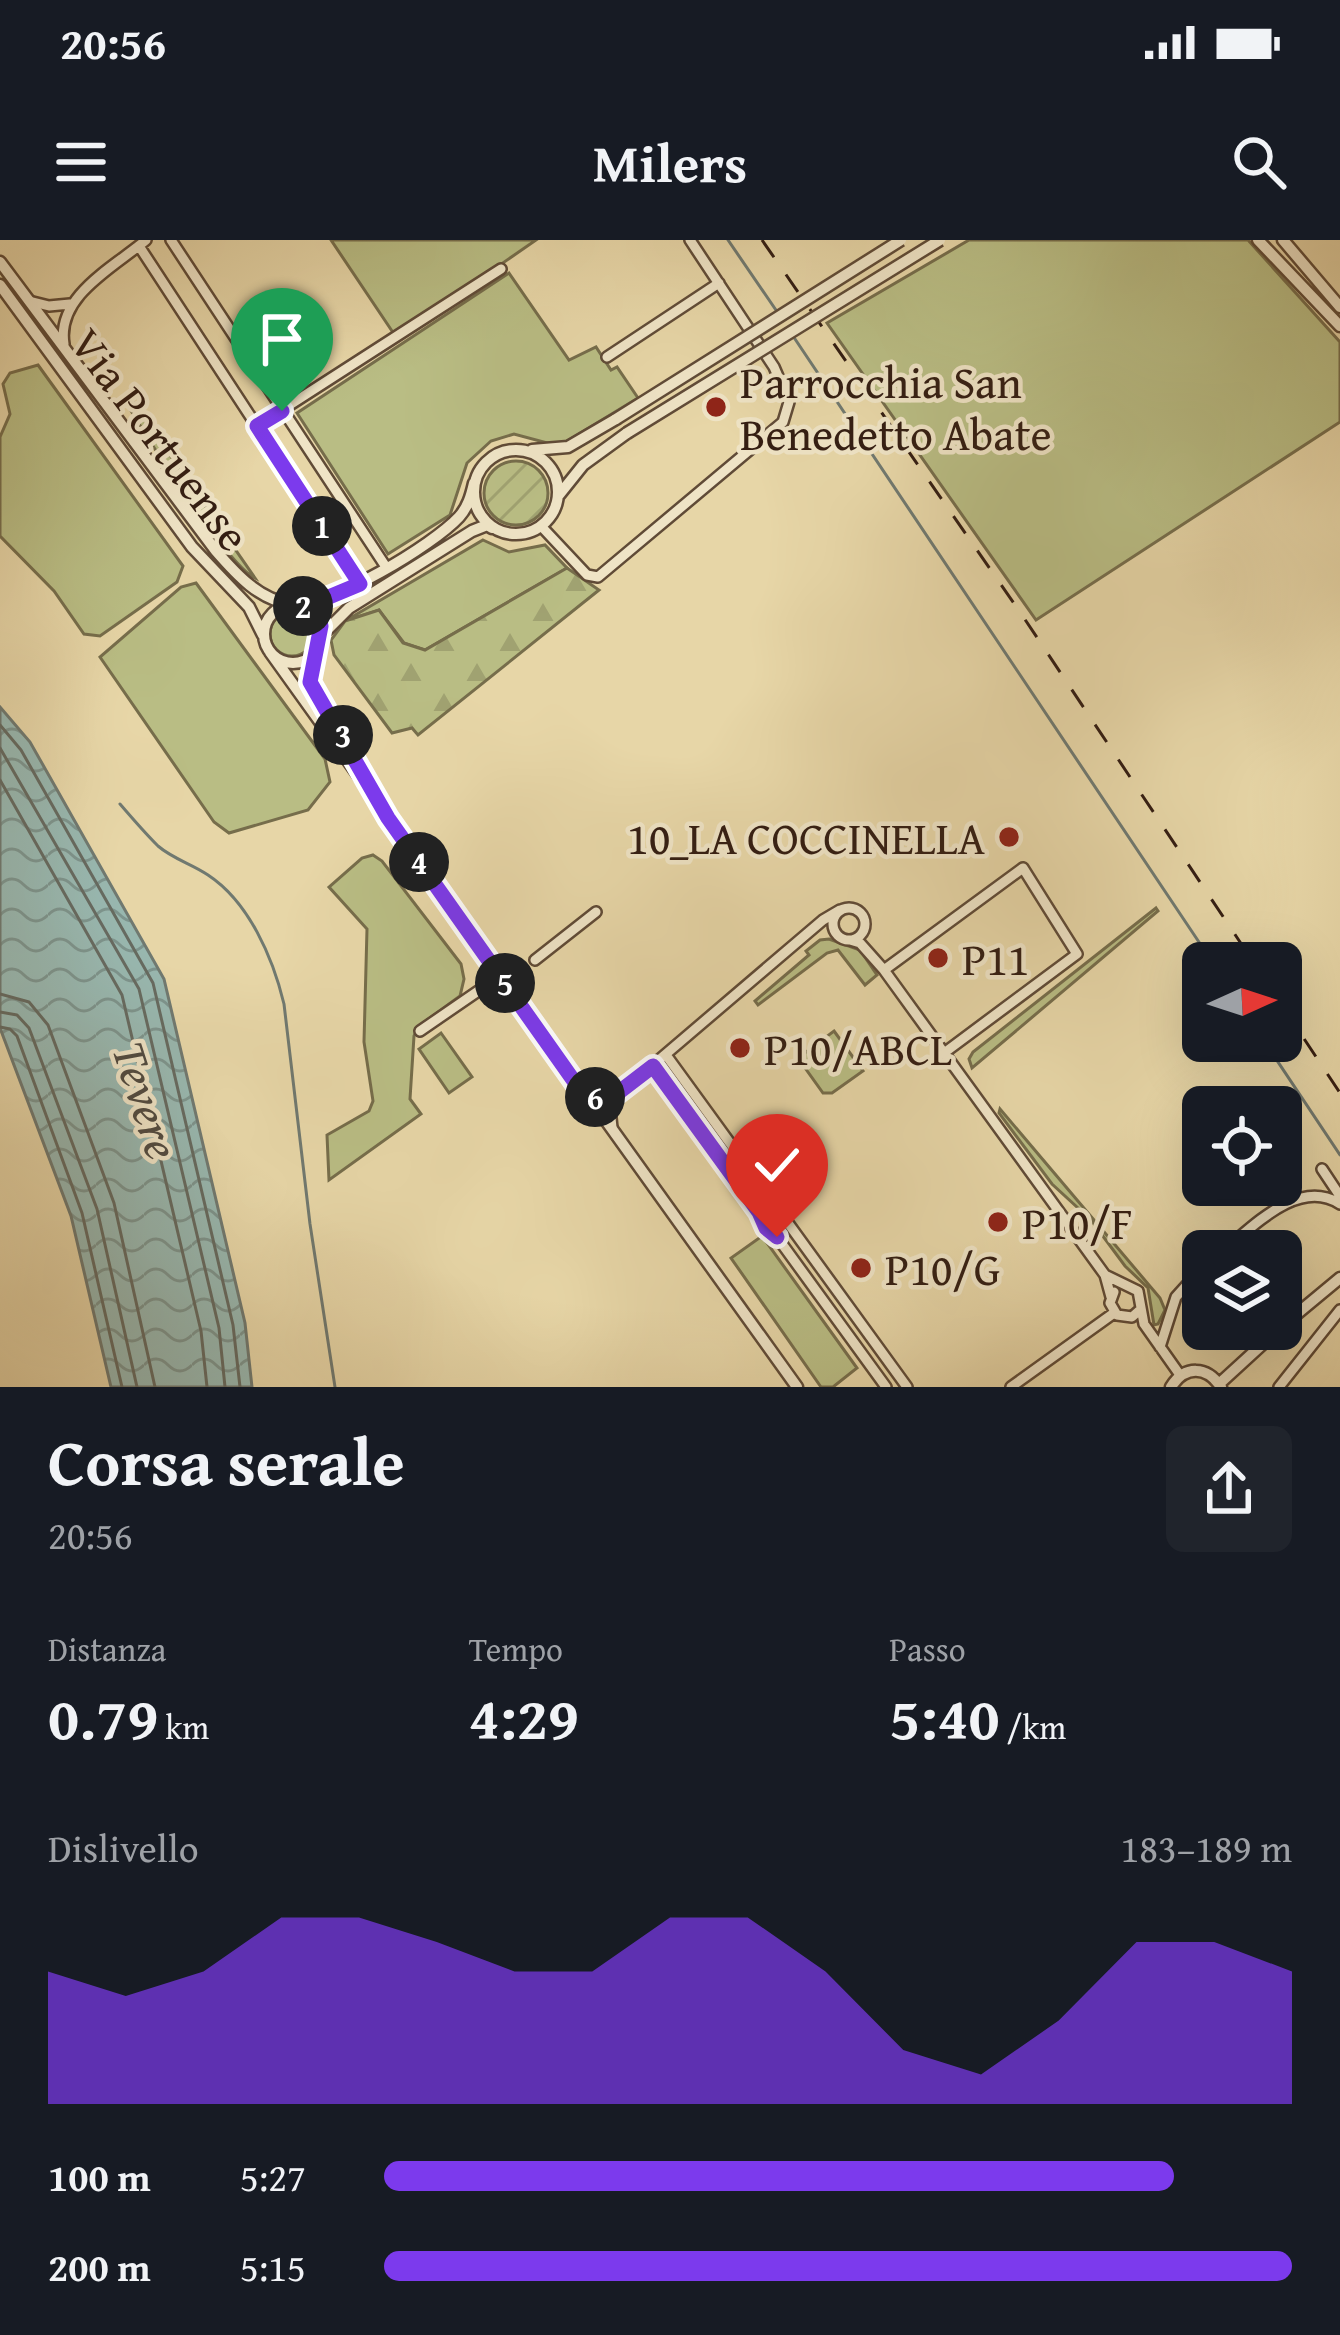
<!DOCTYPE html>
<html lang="it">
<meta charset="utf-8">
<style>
body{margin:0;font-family:"Gentium Book Plus",serif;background:#20242c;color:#f1f3f6;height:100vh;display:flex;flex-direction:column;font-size:45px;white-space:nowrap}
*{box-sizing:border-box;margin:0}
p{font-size:39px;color:#9ea1a6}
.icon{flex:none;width:66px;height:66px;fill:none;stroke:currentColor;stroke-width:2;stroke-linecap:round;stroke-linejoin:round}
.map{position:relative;height:1147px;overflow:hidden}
.sheet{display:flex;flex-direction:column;background:#171b24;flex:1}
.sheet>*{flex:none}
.needle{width:78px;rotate:87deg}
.controls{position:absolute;left:1182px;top:702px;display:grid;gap:24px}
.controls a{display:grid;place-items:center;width:120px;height:120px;border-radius:18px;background:#171b24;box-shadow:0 12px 48px #0002;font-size:60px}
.pin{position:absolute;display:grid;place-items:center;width:102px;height:102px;color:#fff;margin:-123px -51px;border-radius:50% 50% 50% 0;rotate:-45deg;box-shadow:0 0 12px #0007}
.pin .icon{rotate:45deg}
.km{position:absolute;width:60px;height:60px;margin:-30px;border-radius:50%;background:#222;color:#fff;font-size:33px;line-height:60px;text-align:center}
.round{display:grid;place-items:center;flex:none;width:126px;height:126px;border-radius:18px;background:#20242c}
.headline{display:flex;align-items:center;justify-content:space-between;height:204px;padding:0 48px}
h1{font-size:66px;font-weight:700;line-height:90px}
.stats{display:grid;grid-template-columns:repeat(3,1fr);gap:18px;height:204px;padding:12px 48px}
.stats div{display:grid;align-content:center}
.stats b{font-size:60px;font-weight:700}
.stats small{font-size:33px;font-weight:400}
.stats p{font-size:33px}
.chart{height:336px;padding:24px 48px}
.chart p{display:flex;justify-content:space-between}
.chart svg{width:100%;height:216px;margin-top:12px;fill:#7c3aed;opacity:.7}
ul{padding:0 48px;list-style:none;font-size:39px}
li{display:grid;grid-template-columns:192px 144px 1fr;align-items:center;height:90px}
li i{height:30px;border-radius:15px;background:#7c3aed}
.status{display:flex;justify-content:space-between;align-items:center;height:84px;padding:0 60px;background:#171b24;direction:ltr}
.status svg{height:33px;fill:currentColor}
header{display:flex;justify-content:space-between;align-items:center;height:156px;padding:0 48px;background:#171b24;font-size:54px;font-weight:700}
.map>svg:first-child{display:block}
.green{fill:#b9bd84;stroke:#766d4b;stroke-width:3}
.forest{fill:url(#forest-firs);stroke:#766d4b;stroke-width:3}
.garden{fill:url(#garden-furrows);stroke:#766d4b;stroke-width:3}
.water{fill:url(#water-waves);stroke:#707970;stroke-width:3}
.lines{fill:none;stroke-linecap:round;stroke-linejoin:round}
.shore{stroke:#666a60;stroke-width:3}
.stream{stroke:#707970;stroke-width:3}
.minor-casing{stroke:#604b37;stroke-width:14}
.tertiary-casing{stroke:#604b37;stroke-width:15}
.minor{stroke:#efe4c6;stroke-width:9}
.tertiary{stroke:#efe4c6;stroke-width:10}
.rail{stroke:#331d12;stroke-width:3;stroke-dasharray:21 21;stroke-linecap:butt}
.tertiary-bridge-casing{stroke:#604b37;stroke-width:15;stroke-linecap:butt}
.tertiary-bridge{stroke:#efe4c6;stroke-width:10}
.route-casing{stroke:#fff;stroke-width:24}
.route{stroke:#7c3aed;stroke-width:15}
.poi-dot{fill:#8f2418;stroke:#efe4c6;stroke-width:4.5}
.labels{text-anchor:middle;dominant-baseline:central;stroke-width:9;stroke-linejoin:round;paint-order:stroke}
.poi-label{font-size:45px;fill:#331d12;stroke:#efe4c6;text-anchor:start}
.street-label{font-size:45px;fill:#331d12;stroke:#efe4c6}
.water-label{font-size:48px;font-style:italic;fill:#514b41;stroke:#efe4c6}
</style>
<div class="status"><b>20:56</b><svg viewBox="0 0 49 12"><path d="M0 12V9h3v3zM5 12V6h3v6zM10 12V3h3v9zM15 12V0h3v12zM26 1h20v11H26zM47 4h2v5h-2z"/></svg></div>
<header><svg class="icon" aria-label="menu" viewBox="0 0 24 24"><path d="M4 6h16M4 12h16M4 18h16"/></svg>Milers<svg class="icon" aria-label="search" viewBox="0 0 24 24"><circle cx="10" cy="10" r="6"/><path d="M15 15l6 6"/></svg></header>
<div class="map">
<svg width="1340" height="1147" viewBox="0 0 1340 1147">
<defs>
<pattern id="forest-firs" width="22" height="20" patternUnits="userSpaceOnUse" patternTransform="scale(3)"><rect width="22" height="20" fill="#b9bd84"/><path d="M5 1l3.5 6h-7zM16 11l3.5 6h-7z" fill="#a0a271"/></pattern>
<pattern id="garden-furrows" width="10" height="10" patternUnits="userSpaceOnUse" patternTransform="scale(3)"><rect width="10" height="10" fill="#b9bd84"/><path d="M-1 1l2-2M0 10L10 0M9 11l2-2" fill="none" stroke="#a0a271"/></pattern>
<pattern id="water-waves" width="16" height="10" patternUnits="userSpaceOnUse" patternTransform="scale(3)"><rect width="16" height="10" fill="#98b7af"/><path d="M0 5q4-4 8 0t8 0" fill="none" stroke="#7d948d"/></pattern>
</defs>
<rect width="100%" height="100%" fill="#e7d6a7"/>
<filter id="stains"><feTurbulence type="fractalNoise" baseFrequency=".00167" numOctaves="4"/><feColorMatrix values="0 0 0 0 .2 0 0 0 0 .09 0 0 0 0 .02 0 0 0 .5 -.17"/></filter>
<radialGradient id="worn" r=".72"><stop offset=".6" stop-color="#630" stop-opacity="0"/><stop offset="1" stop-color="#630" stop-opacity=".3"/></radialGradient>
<!-- green -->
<path class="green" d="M331 0H536L396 97Z
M969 0H1248L1340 102V182L1036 380 827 83Z
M509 33 569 120 596 107 611 130 617 127 638 158 564 203 551 204 514 194 491 201 467 223 450 275 388 314 297 173Z
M38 125 183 326 177 342 100 396 84 394 54 351 0 296V197L10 174 3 144 10 133Z
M129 156 255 338C227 325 144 193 124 159Z
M483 300 509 312 545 305 567 328 425 410 404 403 379 370 345 381Z
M196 343 325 519 330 542 308 570 229 593 214 582 100 417 181 347Z
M270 394a22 22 0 1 1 44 0a22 22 0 1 1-44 0Z
M373 615 382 621 461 724 464 739 460 756 419 786 414 796 410 859 421 874 329 940 327 895 369 871 373 861 364 802 367 689 329 647 362 618Z
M1156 668 1158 671 972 828 969 819 973 812Z
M829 699 860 710 877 735 865 745 838 710 827 713 758 765 755 761 809 715 806 711 820 700Z
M834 791 863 831 832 853H823L798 818Z
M441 793 472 837 449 853 419 809Z
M1000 869 1160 1058 1165 1070 1158 1084 1154 1085 1148 1048 1125 1026 1091 980 1052 944 999 873Z
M762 996 857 1128 833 1147H821L731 1018Z"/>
<!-- forest -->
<path class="forest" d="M567 328 599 350 418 495 412 488 392 493 334 415 331 400 345 381 379 370 403 403 425 410Z"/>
<!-- garden -->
<path class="garden" d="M484 253a32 32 0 1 1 64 0a32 32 0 1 1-64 0Z"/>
<!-- water -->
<path class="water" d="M0 467 30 502 164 739 245 1083 252 1147H111L71 976 0 788Z"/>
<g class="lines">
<!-- shore -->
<path class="shore" d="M0 485 21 510 153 743 233 1085 240 1147
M0 508 139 749 219 1088 225 1147
M0 540 122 755 201 1091 207 1147
M0 754 29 762 48 785 114 963 155 1147
M0 772 17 775 29 788 97 969 137 1147
M0 787 10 789 17 796 82 973 122 1147"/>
<!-- stream -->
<path class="stream" d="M728 0 778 73
M793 96 1213 723
M120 564C132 578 145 593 158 606 173 619 192 624 208 635 249 662 273 718 284 764L310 984 335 1147
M1264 801 1340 915"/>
<defs>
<path id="minor" d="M171 0 386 327
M139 6 360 344
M29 61 49 66 70 64
M64 104C56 56 114 27 146 0
M607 117 719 43
M257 186 501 29
M541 286 587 335 598 337 783 182 789 162 774 127 690 0
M833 684a16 16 0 1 1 32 0a16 16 0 1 1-32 0Z
M850 700 860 703 884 730 1105 1035 1111 1057
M535 720 596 672
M884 730 1023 628 1077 714 944 813
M420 791 500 736
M666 815 907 1147
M653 826 759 972 766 988 777 997 886 1147
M612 888 610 868 619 854 823 680 840 670
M1322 929 1340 956
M1223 1011C1253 987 1299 937 1340 964
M1105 1035 1138 1051 1144 1084 1180 1135
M1114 1052 1110 1063 1117 1075 1132 1077 1141 1069
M1160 1107 1176 1057 1203 1027
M1011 1147 1114 1073
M1279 1147 1340 1070"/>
<path id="tertiary" d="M1258 0 1340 86
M1283 0 1340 67
M0 22 216 311C236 334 260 361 292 364 331 367 433 305 459 277 468 267 471 256 474 243
M0 45 192 307 249 367 263 395
M474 252a42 42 0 1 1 84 0a42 42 0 1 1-84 0Z
M532 210 568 207 616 179
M559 255 583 225 627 193
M264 394a29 29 0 1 1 58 0a29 29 0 1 1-58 0Z
M322 395 349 368 472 291 487 285 492 288
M317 410 310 442 370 543
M270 412 797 1147
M1281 1087 1340 1038
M1219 1144 1279 1089
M1171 1147C1185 1125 1207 1126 1221 1147"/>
</defs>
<!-- minor casing -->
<use href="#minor" class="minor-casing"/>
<!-- tertiary casing -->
<use href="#tertiary" class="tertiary-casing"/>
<!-- minor -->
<use href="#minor" class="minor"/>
<!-- tertiary -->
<use href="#tertiary" class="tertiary"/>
<!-- rail -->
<path class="rail" d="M762 0 1022 375 1254 723
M1281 764 1340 853"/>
<defs>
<path id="tertiary-bridge" d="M616 179 901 0
M627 193 940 0"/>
</defs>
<!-- tertiary-bridge casing -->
<use href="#tertiary-bridge" class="tertiary-bridge-casing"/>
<!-- tertiary-bridge -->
<use href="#tertiary-bridge" class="tertiary-bridge"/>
</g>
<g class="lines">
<defs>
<path id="route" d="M282 171 257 186 360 344 324 359 294 364 311 371 321 386 310 442 388 578 581 851 610 859 653 826 759 972 766 988 777 997"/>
</defs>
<!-- route casing -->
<use href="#route" class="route-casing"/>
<!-- route -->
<use href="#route" class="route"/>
</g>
<!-- markers -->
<g class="poi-dot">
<circle cx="716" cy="167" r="12"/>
<circle cx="1009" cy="597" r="12"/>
<circle cx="938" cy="718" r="12"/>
<circle cx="740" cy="808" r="12"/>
<circle cx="998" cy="982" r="12"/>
<circle cx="861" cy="1028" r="12"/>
</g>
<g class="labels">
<!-- poi labels -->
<g class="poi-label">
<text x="740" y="141">Parrocchia San<tspan x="740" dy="52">Benedetto Abate</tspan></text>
<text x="985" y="597" text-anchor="end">10_LA COCCINELLA</text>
<text x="962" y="718">P11</text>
<text x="764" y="808">P10/ABCL</text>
<text x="1022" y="982">P10/F</text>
<text x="885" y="1028">P10/G</text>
</g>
<!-- street labels -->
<g class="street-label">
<text transform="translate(161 199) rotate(53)">Via Portuense</text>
</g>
<!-- water labels -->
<g class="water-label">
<text transform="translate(147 860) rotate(72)">Tevere</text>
</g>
</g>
<rect width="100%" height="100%" filter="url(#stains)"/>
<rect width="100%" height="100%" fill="url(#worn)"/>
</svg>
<div class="controls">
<a><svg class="needle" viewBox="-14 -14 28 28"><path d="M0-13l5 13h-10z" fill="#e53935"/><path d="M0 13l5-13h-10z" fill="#9ea1a6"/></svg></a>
<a><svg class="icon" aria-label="locate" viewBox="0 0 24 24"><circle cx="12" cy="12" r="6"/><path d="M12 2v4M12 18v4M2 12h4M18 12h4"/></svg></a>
<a><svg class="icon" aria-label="layers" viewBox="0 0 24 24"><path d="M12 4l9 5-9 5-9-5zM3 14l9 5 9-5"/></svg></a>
</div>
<div class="pin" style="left:282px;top:171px;background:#1e9e55"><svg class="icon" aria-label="arrive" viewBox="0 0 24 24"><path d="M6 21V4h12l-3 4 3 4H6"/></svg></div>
<div class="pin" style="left:777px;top:997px;background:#d93025"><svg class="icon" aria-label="check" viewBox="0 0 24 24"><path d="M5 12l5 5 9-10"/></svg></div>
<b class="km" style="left:322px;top:286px">1</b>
<b class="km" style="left:303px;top:366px">2</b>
<b class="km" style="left:343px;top:495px">3</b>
<b class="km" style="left:419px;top:622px">4</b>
<b class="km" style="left:505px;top:743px">5</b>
<b class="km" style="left:595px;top:857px">6</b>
</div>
<section class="sheet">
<div class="headline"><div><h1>Corsa serale</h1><p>20:56</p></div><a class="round"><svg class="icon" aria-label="share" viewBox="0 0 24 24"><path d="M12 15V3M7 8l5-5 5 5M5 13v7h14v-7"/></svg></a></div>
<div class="stats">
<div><p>Distanza</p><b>0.79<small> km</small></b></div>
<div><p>Tempo</p><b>4:29</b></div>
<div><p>Passo</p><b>5:40<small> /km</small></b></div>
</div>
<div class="chart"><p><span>Dislivello</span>183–189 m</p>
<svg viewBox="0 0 160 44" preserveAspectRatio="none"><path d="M0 44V17L10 22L20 17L30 6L40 6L50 11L60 17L70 17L80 6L90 6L100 17L110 33L120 38L130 27L140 11L150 11L160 17V44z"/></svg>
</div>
<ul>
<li><b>100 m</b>5:27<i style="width:87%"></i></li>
<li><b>200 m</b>5:15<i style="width:100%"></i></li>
</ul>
</section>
